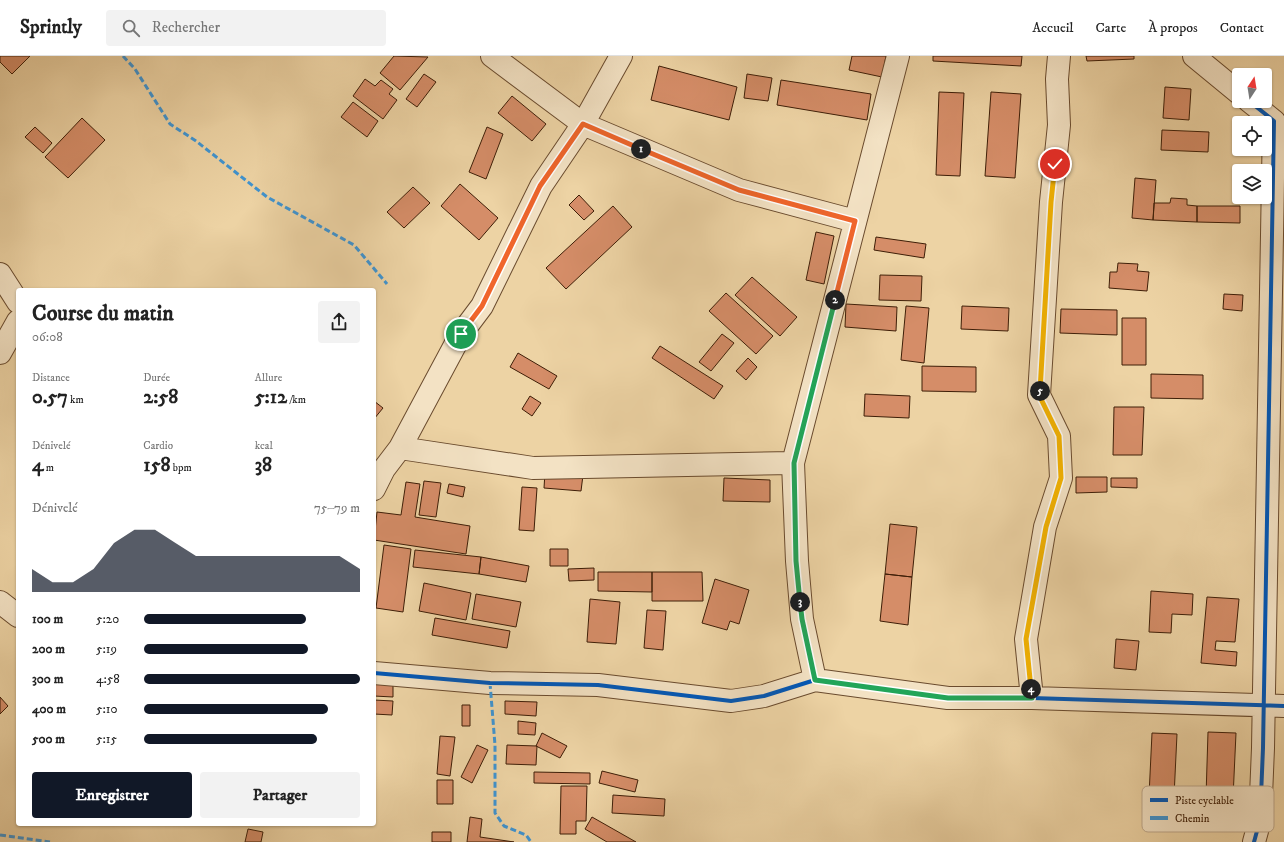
<!DOCTYPE html>
<html lang="fr">
<meta charset="utf-8">
<style>
body{margin:0;font-family:"IM FELL DW Pica",serif;background:#f2f2f2;color:#222;height:100vh;display:flex;flex-direction:column;font-size:15px;white-space:nowrap}
*{box-sizing:border-box;margin:0}
p{font-size:13px;color:#767676}
.icon{flex:none;width:22px;height:22px;fill:none;stroke:currentColor;stroke-width:2;stroke-linecap:round;stroke-linejoin:round}
.map{position:relative;flex:1;overflow:hidden}
.drawer{position:absolute;left:16px;top:232px;width:360px;height:538px;display:flex;flex-direction:column;background:#fff;border-radius:4px;box-shadow:0 1px 3px #0004}
.drawer>*{flex:none}
.needle{width:26px;rotate:12deg}
.controls{position:absolute;left:1232px;top:12px;display:grid;gap:8px}
.controls a{display:grid;place-items:center;width:40px;height:40px;border-radius:4px;background:#fff;box-shadow:0 1px 3px #0004;font-size:20px}
.pin{position:absolute;display:grid;place-items:center;width:34px;height:34px;color:#fff;margin:-17px;border:2px solid #fff;border-radius:50%;box-shadow:0 1px 4px #0007}
.km{position:absolute;width:20px;height:20px;margin:-10px;border-radius:50%;background:#222;color:#fff;font-size:11px;line-height:20px;text-align:center}
.round{display:grid;place-items:center;flex:none;width:42px;height:42px;border-radius:4px;background:#f2f2f2}
.head{display:flex;align-items:center;justify-content:space-between;height:68px;padding:0 16px}
h1{font-size:22px;font-weight:800;line-height:30px}
.stats{display:grid;grid-template-columns:repeat(3,1fr);gap:6px;height:68px;padding:4px 16px}
.stats div{display:grid;align-content:center}
.stats b{font-size:20px;font-weight:800}
.stats small{font-size:11px;font-weight:400}
.stats p{font-size:11px}
.chart{height:112px;padding:8px 16px}
.chart p{display:flex;justify-content:space-between}
.chart svg{width:100%;height:72px;margin-top:4px;fill:#111827;opacity:.7}
.action{display:flex;gap:8px;margin-top:auto;padding:8px 16px}
.action a{flex:1;height:46px;border-radius:4px;background:#111827;color:#fff;font-size:16px;font-weight:800;line-height:46px;text-align:center}
.action a+a{background:#f2f2f2;color:#222}
ul{padding:0 16px;list-style:none;font-size:13px}
li{display:grid;grid-template-columns:64px 48px 1fr;align-items:center;height:30px}
li i{height:10px;border-radius:5px;background:#111827}
header{display:flex;align-items:center;gap:24px;box-sizing:border-box;height:56px;padding:0 20px;background:#fff;border-bottom:1px solid #e0e0e0}
header strong{font-size:19px}
nav{display:flex;gap:22px;margin-inline-start:auto;font-size:14px}
.search{width:280px;height:36px;background:#f2f2f2;display:flex;align-items:center;gap:10px;box-sizing:border-box;padding:0 14px;border-radius:4px;color:#767676;font-size:15px}
.map>svg:first-child{display:block}
.building{fill:#d58d68;stroke:#3e1e07}
.lines{fill:none;stroke-linecap:round;stroke-linejoin:round}
.minor-casing{stroke:#6a4b2e;stroke-width:24}
.minor{stroke:#f3e2c4;stroke-width:22}
.quiet{stroke:#3f94d1;stroke-width:3;stroke-dasharray:6 3;stroke-linecap:butt}
.cycleway-casing{stroke:#f3e2c4;stroke-width:6}
.cycleway{stroke:#0057b8;stroke-width:4}
.split-1-casing{stroke:#fff;stroke-width:8}
.split-2-casing{stroke:#fff;stroke-width:8}
.split-3-casing{stroke:#fff;stroke-width:8}
.split-4-casing{stroke:#fff;stroke-width:8}
.split-5-casing{stroke:#fff;stroke-width:8}
.split-6-casing{stroke:#fff;stroke-width:8}
.split-1{stroke:#f0652b;stroke-width:5}
.split-2{stroke:#f0652b;stroke-width:5}
.split-3{stroke:#22a559;stroke-width:5}
.split-4{stroke:#22a559;stroke-width:5}
.split-5{stroke:#f5b400;stroke-width:5}
.split-6{stroke:#f5b400;stroke-width:5}
.key{fill:#f3e2c4;stroke:#bda78b;stroke-width:1}
.key-label{font-size:11px;fill:#3e1e07}
</style>
<header>
<strong>Sprintly</strong>
<div class="search"><svg class="icon" aria-label="search" viewBox="0 0 24 24"><circle cx="10" cy="10" r="6"/><path d="M15 15l6 6"/></svg>Rechercher</div>
<nav><a>Accueil</a><a>Carte</a><a>À propos</a><a>Contact</a></nav>
</header>
<div class="map">
<svg width="1284" height="786" viewBox="0 0 1284 786">
<rect width="100%" height="100%" fill="#edd3a4"/>
<filter id="stains"><feTurbulence type="fractalNoise" baseFrequency=".005" numOctaves="4"/><feColorMatrix values="0 0 0 0 .2 0 0 0 0 .09 0 0 0 0 .02 0 0 0 .5 -.17"/></filter>
<radialGradient id="worn" r=".72"><stop offset=".6" stop-color="#630" stop-opacity="0"/><stop offset="1" stop-color="#630" stop-opacity=".3"/></radialGradient>
<!-- building -->
<path class="building" d="M0 0H30L12 18 0 6Z
M394 0 428 1 400 34 380 17Z
M852 0H886L882 21 849 14Z
M933 0H1022L1021 10 933 5Z
M1086 0H1134V3L1087 5Z
M659 10 737 31 729 64 651 44Z
M424 18 436 26 417 51 406 43Z
M747 18 772 22 768 45 744 42Z
M365 23 375 30 381 24 393 33 389 38 397 44 383 63 353 40Z
M781 24 871 38 867 64 777 49Z
M1165 31 1191 33 1189 64 1163 62Z
M939 36 964 37 960 120 936 119Z
M991 36 1021 38 1015 122 985 120Z
M512 40 546 68 532 85 498 57Z
M353 46 378 65 367 81 341 61Z
M82 62 105 84 68 122 45 101Z
M35 71 52 87 43 97 25 81Z
M487 71 503 78 486 123 469 116Z
M1162 74 1209 76 1208 96 1161 94Z
M1135 122 1156 124 1153 164 1132 162Z
M460 128 498 162 479 184 441 150Z
M413 131 430 147 404 172 387 156Z
M579 139 594 155 584 164 569 149Z
M1171 142 1187 143V149L1197 150V166L1153 164 1154 147H1170Z
M613 150 632 171 566 233 546 212Z
M1197 150H1240V167L1197 166Z
M816 176 834 180 824 228 806 224Z
M876 181 926 188 924 202 874 194Z
M1118 207 1138 208 1137 215 1149 216 1147 235 1109 232 1110 216H1117Z
M880 219 922 220 921 245 879 244Z
M752 221 797 261 780 280 735 239Z
M726 237 773 280 756 298 709 255Z
M1224 238 1243 239 1242 255 1223 253Z
M846 248 897 251 896 275 845 271Z
M906 250 929 252 924 307 901 304Z
M962 250 1009 252 1008 275 961 273Z
M1061 253 1117 254V279L1060 277Z
M1122 262H1146V309H1122Z
M722 278 734 287 711 315 699 306Z
M660 290 723 330 714 343 652 302Z
M518 297 557 320 549 333 510 311Z
M748 302 757 311 746 324 736 315Z
M922 310 976 311V336L922 335Z
M1151 318 1203 319V343L1151 342Z
M865 338 910 340 909 362 864 360Z
M530 340 541 347 532 360 522 353Z
M374 345 383 352 374 363Z
M1114 351H1144L1142 399H1113Z
M545 416 583 419 581 435 544 432Z
M1076 421H1107V436L1076 437Z
M724 422 770 424V446L723 445Z
M1111 422H1137V432L1111 431Z
M424 425 441 427 436 461 419 459Z
M406 426 420 428 415 461 470 470 466 498 374 484 377 456 401 459Z
M449 428 465 431 463 441 447 437Z
M522 431 537 432 534 475 519 474Z
M890 468 917 471 912 521 885 518Z
M384 489 411 493 403 556 376 552Z
M550 493H568V510H550Z
M415 494 481 501 479 518 413 511Z
M481 501 529 510 526 526 479 518Z
M594 512V524L569 525 568 513Z
M598 516H652V536L598 535Z
M652 516H702L703 545H652Z
M885 518 912 521 908 569 880 565Z
M715 523 749 534 739 568 730 565 727 574 702 567Z
M424 527 471 537 466 564 419 555Z
M1151 535 1193 538 1192 559 1172 558 1171 577 1149 576Z
M476 538 521 546 516 571 472 563Z
M1207 541 1239 543 1235 586 1216 585 1215 594 1237 596 1236 610 1201 607Z
M590 543 620 546 616 588 587 586Z
M647 554 666 555 663 594 644 592Z
M435 562 510 575 507 592 432 579Z
M1116 583 1139 585 1136 614 1114 612Z
M374 628 393 629V641L374 640Z
M0 641 8 650 0 658Z
M374 644 393 645 392 659 374 658Z
M505 645 537 646 536 660 505 658Z
M462 649H470V670H462Z
M518 665 536 667 535 679 518 678Z
M1208 676 1236 677 1233 742 1206 741Z
M542 677 567 690 560 702 536 690Z
M1152 677 1177 678 1174 741 1149 740Z
M440 680 455 681 450 720 437 718Z
M477 689 488 694 472 727 461 721Z
M507 689 537 690 536 709 506 708Z
M602 715 638 724 635 736 599 727Z
M534 716 590 717V728L534 727Z
M437 724H453V748H437Z
M561 730H587L586 765H576V778H560Z
M613 739 665 743 664 760 612 757Z
M470 761 482 763 480 781 514 786H467Z
M592 761 636 786H607L585 773Z
M248 773 263 776 261 786H245Z
M432 776H451V786H432Z"/>
<g class="lines">
<defs>
<path id="minor" d="M492 0 583 68 739 134 855 165
M1194 0 1239 37
M1249 45 1274 65 1263 692 1260 764 1254 786
M0 218 18 246
M0 297 18 265
M400 392 461 278 482 250 541 130 583 68 621 0
M374 433 384 413 400 392 533 412 793 407
M0 546 18 560
M374 617 490 627 598 629 731 645 764 640 815 624 948 642H1032L1284 650
M815 624 802 563 797 505 793 407 898 0
M1032 642 1026 583 1045 471 1061 422 1059 380 1039 339 1051 146 1059 69 1057 23 1059 0"/>
</defs>
<!-- minor casing -->
<use href="#minor" class="minor-casing"/>
<!-- minor -->
<use href="#minor" class="minor"/>
<!-- quiet -->
<path class="quiet" d="M123 0 135 13 170 68 196 85 267 141 354 189 387 228
M490 627 495 689V757L504 770 526 779 531 786
M0 779 50 786"/>
<defs>
<path id="cycleway" d="M1249 45 1274 65 1263 692 1260 764 1254 786
M374 617 490 627 598 629 731 645 764 640 815 624 948 642H1032L1284 650"/>
</defs>
<!-- cycleway casing -->
<use href="#cycleway" class="cycleway-casing"/>
<!-- cycleway -->
<use href="#cycleway" class="cycleway"/>
</g>
<g class="lines">
<defs>
<path id="split-1" d="M461 278 482 250 540 130 583 68 641 93"/>
<path id="split-2" d="M641 93 739 134 855 165 835 244"/>
<path id="split-3" d="M800 546 796 505 794 407 835 244"/>
<path id="split-4" d="M800 546 802 563 815 624 948 642H1032L1031 633"/>
<path id="split-5" d="M1031 633 1026 583 1046 471 1061 422 1059 380 1039 339 1040 335"/>
<path id="split-6" d="M1040 335 1051 146 1055 108"/>
</defs>
<!-- split-1 casing -->
<use href="#split-1" class="split-1-casing"/>
<!-- split-2 casing -->
<use href="#split-2" class="split-2-casing"/>
<!-- split-3 casing -->
<use href="#split-3" class="split-3-casing"/>
<!-- split-4 casing -->
<use href="#split-4" class="split-4-casing"/>
<!-- split-5 casing -->
<use href="#split-5" class="split-5-casing"/>
<!-- split-6 casing -->
<use href="#split-6" class="split-6-casing"/>
<!-- split-1 -->
<use href="#split-1" class="split-1"/>
<!-- split-2 -->
<use href="#split-2" class="split-2"/>
<!-- split-3 -->
<use href="#split-3" class="split-3"/>
<!-- split-4 -->
<use href="#split-4" class="split-4"/>
<!-- split-5 -->
<use href="#split-5" class="split-5"/>
<!-- split-6 -->
<use href="#split-6" class="split-6"/>
</g>
<!-- legend -->
<rect x="1142" y="730" width="132" height="46" rx="6" class="key"/>
<rect x="1150" y="742" width="18" height="4" fill="#0057b8"/>
<rect x="1150" y="760" width="18" height="4" fill="#3f94d1"/>
<g class="key-label">
<text x="1175" y="748">Piste cyclable</text>
<text x="1175" y="766">Chemin</text>
</g>
<rect width="100%" height="100%" filter="url(#stains)"/>
<rect width="100%" height="100%" fill="url(#worn)"/>
</svg>
<div class="controls">
<a><svg class="needle" viewBox="-14 -14 28 28"><path d="M0-13l5 13h-10z" fill="#e53935"/><path d="M0 13l5-13h-10z" fill="#767676"/></svg></a>
<a><svg class="icon" aria-label="locate" viewBox="0 0 24 24"><circle cx="12" cy="12" r="6"/><path d="M12 2v4M12 18v4M2 12h4M18 12h4"/></svg></a>
<a><svg class="icon" aria-label="layers" viewBox="0 0 24 24"><path d="M12 4l9 5-9 5-9-5zM3 14l9 5 9-5"/></svg></a>
</div>
<div class="pin" style="left:461px;top:278px;background:#1e9e55"><svg class="icon" aria-label="arrive" viewBox="0 0 24 24"><path d="M6 21V4h12l-3 4 3 4H6"/></svg></div>
<div class="pin" style="left:1055px;top:108px;background:#d93025"><svg class="icon" aria-label="check" viewBox="0 0 24 24"><path d="M5 12l5 5 9-10"/></svg></div>
<b class="km" style="left:641px;top:93px">1</b>
<b class="km" style="left:835px;top:244px">2</b>
<b class="km" style="left:800px;top:546px">3</b>
<b class="km" style="left:1031px;top:633px">4</b>
<b class="km" style="left:1040px;top:335px">5</b>
<section class="drawer">
<div class="head"><div><h1>Course du matin</h1><p>06:08</p></div><a class="round"><svg class="icon" aria-label="share" viewBox="0 0 24 24"><path d="M12 15V3M7 8l5-5 5 5M5 13v7h14v-7"/></svg></a></div>
<div class="stats">
<div><p>Distance</p><b>0.57<small> km</small></b></div>
<div><p>Durée</p><b>2:58</b></div>
<div><p>Allure</p><b>5:12<small> /km</small></b></div>
</div>
<div class="stats">
<div><p>Dénivelé</p><b>4<small> m</small></b></div>
<div><p>Cardio</p><b>158<small> bpm</small></b></div>
<div><p>kcal</p><b>38</b></div>
</div>
<div class="chart"><p><span>Dénivelé</span>75–79 m</p>
<svg viewBox="0 0 160 44" preserveAspectRatio="none"><path d="M0 44V30L10 38L20 38L30 30L40 14L50 6L60 6L70 14L80 22L90 22L100 22L110 22L120 22L130 22L140 22L150 22L160 30V44z"/></svg>
</div>
<ul>
<li><b>100 m</b>5:20<i style="width:75%"></i></li>
<li><b>200 m</b>5:19<i style="width:76%"></i></li>
<li><b>300 m</b>4:58<i style="width:100%"></i></li>
<li><b>400 m</b>5:10<i style="width:85%"></i></li>
<li><b>500 m</b>5:15<i style="width:80%"></i></li>
</ul>
<div class="action"><a>Enregistrer</a><a>Partager</a></div>
</section>
</div>
